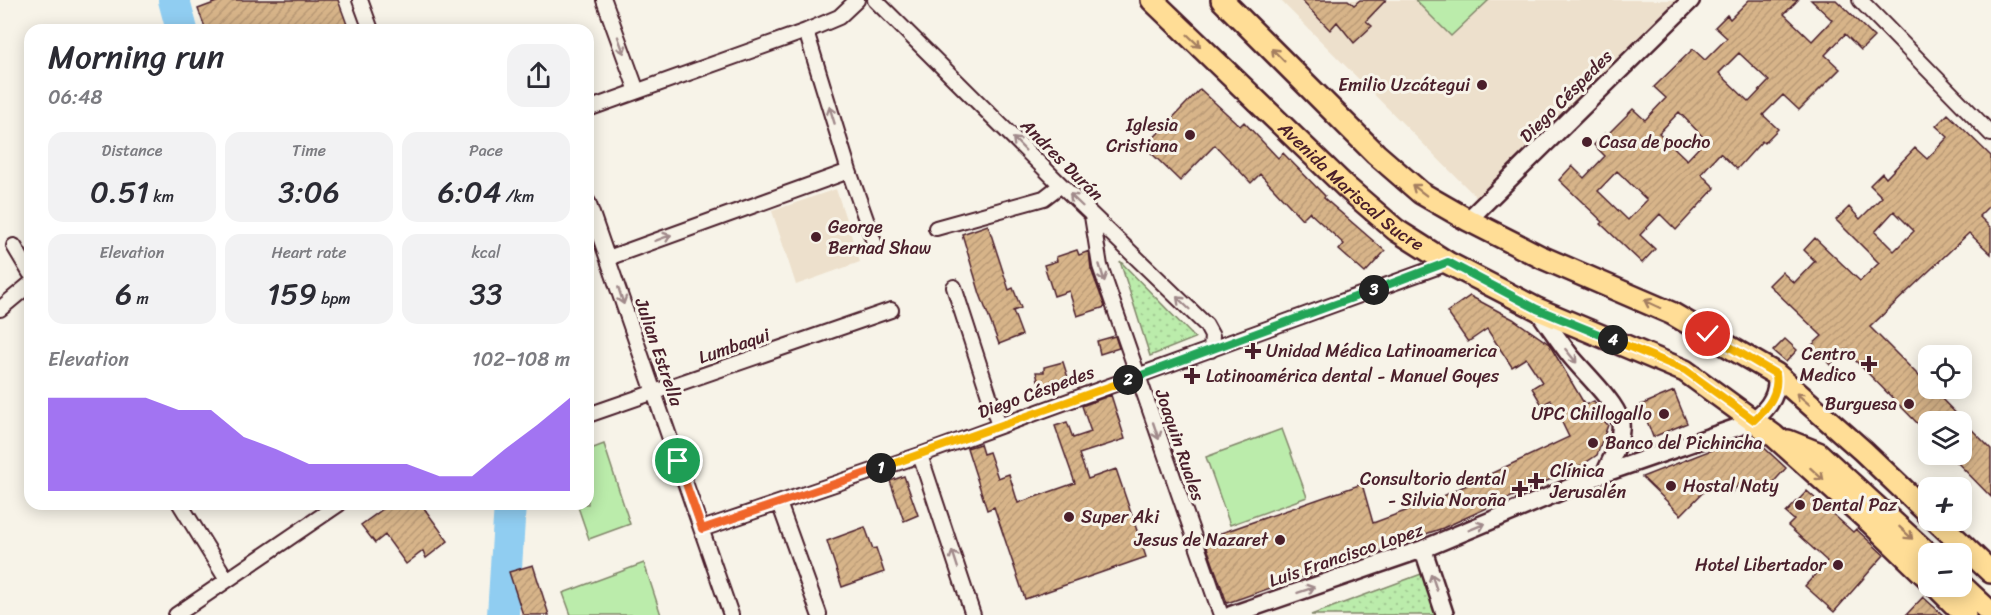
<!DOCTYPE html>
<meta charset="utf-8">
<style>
body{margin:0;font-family:Sriracha,sans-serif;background:#f2f2f3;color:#2b2b33;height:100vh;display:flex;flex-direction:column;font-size:22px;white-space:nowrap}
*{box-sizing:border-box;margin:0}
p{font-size:20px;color:#7c7c81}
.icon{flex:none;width:33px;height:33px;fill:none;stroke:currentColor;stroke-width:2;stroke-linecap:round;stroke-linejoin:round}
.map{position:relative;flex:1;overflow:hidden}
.sheet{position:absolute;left:24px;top:24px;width:570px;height:486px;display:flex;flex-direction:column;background:#fff;border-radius:18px;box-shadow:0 3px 15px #0003}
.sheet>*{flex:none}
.tools{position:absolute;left:1918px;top:345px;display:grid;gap:12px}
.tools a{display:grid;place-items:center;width:54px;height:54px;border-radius:12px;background:#fff;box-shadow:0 3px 15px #0003;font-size:30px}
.pin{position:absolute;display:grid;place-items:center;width:51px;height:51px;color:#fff;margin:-26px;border:3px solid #fff;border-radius:50%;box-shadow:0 2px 6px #0007}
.km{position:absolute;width:30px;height:30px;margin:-15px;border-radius:50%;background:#222;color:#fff;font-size:16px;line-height:30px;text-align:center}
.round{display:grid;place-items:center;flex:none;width:63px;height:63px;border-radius:18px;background:#f2f2f3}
.headline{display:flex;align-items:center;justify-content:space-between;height:102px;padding:0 24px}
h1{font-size:33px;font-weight:600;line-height:45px}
.metrics{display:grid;grid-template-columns:repeat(3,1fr);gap:9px;height:102px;padding:6px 24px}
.metrics div{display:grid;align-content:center;border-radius:15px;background:#f2f2f3;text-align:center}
.metrics b{font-size:30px;font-weight:600}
.metrics small{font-size:16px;font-weight:400}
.metrics p{font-size:16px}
.chart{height:168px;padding:12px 24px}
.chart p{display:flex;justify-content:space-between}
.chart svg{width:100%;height:108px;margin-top:6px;fill:#7c3aed;opacity:.7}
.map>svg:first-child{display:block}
.built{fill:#ede0cc}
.grass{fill:url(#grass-dots);stroke:#82866b;stroke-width:1.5}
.pitch{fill:#bbecab;stroke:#82866b;stroke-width:1.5}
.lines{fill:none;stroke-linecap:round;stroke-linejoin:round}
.river{stroke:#90cdf1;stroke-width:32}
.building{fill:url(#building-hatch);stroke:#4a1f2b;stroke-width:1.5;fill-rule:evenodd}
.minor-casing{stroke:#4a1f2b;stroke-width:18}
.tertiary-casing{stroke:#4a1f2b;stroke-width:21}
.primary-casing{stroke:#4a1f2b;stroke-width:26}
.minor{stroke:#f7f3e8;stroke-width:14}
.tertiary{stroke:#f7f3e8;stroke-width:16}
.primary{stroke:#ffdd96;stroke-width:21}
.oneway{stroke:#a47e60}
.oneway2{stroke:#a0898a}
.split-1-casing{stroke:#fff;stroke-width:12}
.split-2-casing{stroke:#fff;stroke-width:12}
.split-3-casing{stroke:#fff;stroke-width:12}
.split-4-casing{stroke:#fff;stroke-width:12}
.split-5-casing{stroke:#fff;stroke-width:12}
.split-1{stroke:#f0652b;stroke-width:8}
.split-2{stroke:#f5b400;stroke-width:8}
.split-3{stroke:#22a559;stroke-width:8}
.split-4{stroke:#22a559;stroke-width:8}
.split-5{stroke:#f5b400;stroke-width:8}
.poi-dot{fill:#4a1f2b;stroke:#f7f3e8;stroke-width:2}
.labels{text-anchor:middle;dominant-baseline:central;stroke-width:6;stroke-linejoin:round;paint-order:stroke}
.poi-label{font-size:18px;fill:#4a1f2b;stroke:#f7f3e8;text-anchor:start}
.street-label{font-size:18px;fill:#4a1f2b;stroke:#f7f3e8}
</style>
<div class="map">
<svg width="1991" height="615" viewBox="0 0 1991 615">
<defs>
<pattern id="grass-dots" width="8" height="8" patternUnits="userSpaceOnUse" patternTransform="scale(1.5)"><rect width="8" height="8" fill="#bbecab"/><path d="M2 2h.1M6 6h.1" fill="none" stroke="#a2ca93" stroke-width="1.8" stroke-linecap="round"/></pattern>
<pattern id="building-hatch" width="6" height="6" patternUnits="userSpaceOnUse" patternTransform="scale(1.5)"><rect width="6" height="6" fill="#d7b489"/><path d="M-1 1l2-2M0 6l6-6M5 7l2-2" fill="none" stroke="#ba9a76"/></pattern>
</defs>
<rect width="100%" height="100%" fill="#f7f3e8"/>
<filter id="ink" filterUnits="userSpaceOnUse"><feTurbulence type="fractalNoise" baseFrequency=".0167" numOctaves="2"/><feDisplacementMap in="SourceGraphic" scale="12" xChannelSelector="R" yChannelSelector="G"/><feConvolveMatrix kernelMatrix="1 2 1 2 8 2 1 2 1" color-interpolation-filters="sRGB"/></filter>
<g filter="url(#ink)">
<!-- built -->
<path class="built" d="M1280 0H1688L1480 201Z
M836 189 860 262 796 285 772 211Z"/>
<!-- grass -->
<path class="grass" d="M1120 261 1195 338 1150 356Z
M1424 573 1439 615H1311Z"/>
<!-- pitch -->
<path class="pitch" d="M1415 0H1489L1451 36Z
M1282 429 1307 497 1230 525 1206 457Z
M604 444 630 524 589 539 577 504H588V450Z
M644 563 661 615H571L563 593Z"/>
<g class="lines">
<!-- river -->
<path class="river" d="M174 0 182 30
M503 615 510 504"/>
</g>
<!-- building -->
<path class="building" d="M222 0H338L349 30H206L198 9Z
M1301 0H1348L1354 5 1360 0H1386L1366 21 1372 26 1354 43 1337 22 1330 30Z
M1749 0H1798L1784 14 1812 41 1832 20 1811 0H1836L1874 37 1861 50 1845 34 1825 55 1840 69 1799 110 1783 95 1763 115 1778 129 1764 143 1762 141 1737 169 1720 153 1701 174 1715 188 1676 230 1660 214 1640 235 1655 249 1642 263 1601 224 1603 222 1559 180 1572 166 1584 178 1605 156 1594 145 1605 133 1607 135 1633 109 1645 120 1666 98 1654 87 1693 49 1705 60 1727 38 1715 27 1727 15 1730 19ZM1739 53 1769 81 1749 102 1719 73ZM1679 112 1706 140 1687 160 1659 133ZM1617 171 1647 200 1628 220 1598 191Z
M1200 89 1240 126 1244 122 1278 158 1283 153 1325 196 1324 198 1385 251 1365 273 1339 250 1344 244 1309 212 1302 219 1260 174 1251 183 1215 145 1180 181 1145 147Z
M1948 114 1991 156V204L1979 216 1991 228V254L1969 233 1870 327 1929 386V388H1931L1991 449V497L1949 454H1962V422H1929V435L1845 350 1830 365 1812 345 1822 336 1769 285 1782 272 1794 283 1815 261 1804 250 1815 238 1860 281 1879 263 1836 220 1849 207 1860 219 1882 197 1870 185 1882 173 1886 178 1915 148 1927 159 1948 137 1936 126ZM1894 211 1914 231 1894 251 1875 232Z
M988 225 1009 290 1013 288 1021 308 1013 311 1022 335 999 344 980 294 962 234Z
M1077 250 1079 255 1089 251 1091 269 1105 307 1077 316 1069 291 1054 296 1044 265 1057 261 1056 257Z
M1470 296 1513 319 1549 344 1585 405 1594 401 1603 420 1608 425 1597 455 1582 465 1443 528 1227 603 1204 539 1362 484 1373 523 1435 500 1569 437 1551 400 1542 405 1532 388 1542 382 1526 358 1512 367 1487 329 1468 342 1447 312Z
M1115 336 1119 348 1100 354 1097 341Z
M1785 339 1797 350 1786 362 1773 351Z
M1063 362 1070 384 1041 392 1036 372H1044V367Z
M1674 391 1687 423 1653 437 1641 405Z
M1111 395 1125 439 1079 454 1088 479 1116 469 1146 557 1025 599 994 507 987 510 967 448 980 444 983 454 989 452 998 478 1009 474 1018 503 1075 483 1055 426 1067 422 1073 438 1091 432 1082 406Z
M1742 438 1759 443 1786 468 1762 495 1744 479 1731 493 1716 479 1681 515 1642 477Z
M904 476 918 515 904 521 890 481Z
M1807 491 1853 532 1856 529 1884 555 1834 612 1805 586 1827 561 1788 526 1794 520 1786 513Z
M390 504H421L448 541 426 558 423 551 406 564 385 535 375 543 361 525Z
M865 527 873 549 876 548 884 572 842 587 827 541Z
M533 565 549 615H523L509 572Z
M1923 597 1943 615H1906Z"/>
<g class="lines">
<defs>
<path id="minor" d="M360 0 371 30
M604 0 637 91
M875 0 1061 185 1206 325 1212 336 1211 350
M1860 0 1991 134
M806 31 849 171 876 248
M588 109 806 31 839 17 857 0
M588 202 731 615
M1092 216 1100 266 1221 615
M936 228 1044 198 1061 185
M14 246 30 273
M608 258 849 171
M954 287 999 426
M0 309 30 284
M588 415 891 310
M920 455 973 615
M779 503 819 614
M180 504 227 580
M702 529 920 455 1448 263
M176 615 339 504"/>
<path id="tertiary" d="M1468 220 1691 0
M1537 309C1547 324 1558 339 1569 354 1582 371 1615 401 1620 420 1624 437 1612 457 1605 473
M1423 549 1445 615
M1231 615 1423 549 1605 473 1744 425C1764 415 1780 397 1776 374"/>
<g id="primary">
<path id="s1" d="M1152 0 1346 187 1396 230 1448 263 1537 309 1685 371 1773 435 1870 522 1929 579"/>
<path d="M1222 0 1376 154 1421 193 1468 220 1541 257 1671 313 1776 374 1863 451 1929 514"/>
<path d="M1788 441 1818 453 1929 555"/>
<path d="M1936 520 1991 572"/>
<path d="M1936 586 1965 615"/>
<path d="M1962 586 1991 613"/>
</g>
</defs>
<!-- minor casing -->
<use href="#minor" class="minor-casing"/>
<!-- tertiary casing -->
<use href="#tertiary" class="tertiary-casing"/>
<!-- primary casing -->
<use href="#primary" class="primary-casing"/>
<!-- minor -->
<use href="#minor" class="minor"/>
<!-- tertiary -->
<use href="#tertiary" class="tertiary"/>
<!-- primary -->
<use href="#primary" class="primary"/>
</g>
<!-- one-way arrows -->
<defs><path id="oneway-shaft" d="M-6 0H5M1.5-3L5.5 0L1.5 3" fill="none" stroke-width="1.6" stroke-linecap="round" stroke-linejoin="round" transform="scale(1.5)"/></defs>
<g class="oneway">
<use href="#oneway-shaft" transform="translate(1194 41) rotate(44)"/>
<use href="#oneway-shaft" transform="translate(1278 55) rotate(-135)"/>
<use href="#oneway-shaft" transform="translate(1419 190) rotate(-143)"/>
<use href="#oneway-shaft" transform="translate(1652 304) rotate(-155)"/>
<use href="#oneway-shaft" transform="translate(1803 399) rotate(-139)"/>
<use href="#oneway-shaft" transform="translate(1817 474) rotate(42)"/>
<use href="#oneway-shaft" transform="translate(1906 533) rotate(43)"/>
</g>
<g class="oneway2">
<use href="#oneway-shaft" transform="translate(621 45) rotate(70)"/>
<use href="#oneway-shaft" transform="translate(832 115) rotate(-107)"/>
<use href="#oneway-shaft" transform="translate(1019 144) rotate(-135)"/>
<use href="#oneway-shaft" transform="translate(1076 200) rotate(-136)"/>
<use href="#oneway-shaft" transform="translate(663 238) rotate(-20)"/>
<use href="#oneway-shaft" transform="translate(1102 273) rotate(73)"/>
<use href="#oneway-shaft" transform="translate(621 296) rotate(72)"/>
<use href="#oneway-shaft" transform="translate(1183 303) rotate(-136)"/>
<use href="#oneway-shaft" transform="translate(1571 356) rotate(51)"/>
<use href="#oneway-shaft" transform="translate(1156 431) rotate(71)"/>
<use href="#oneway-shaft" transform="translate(1477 527) rotate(-22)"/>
<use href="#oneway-shaft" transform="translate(955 559) rotate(-108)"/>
<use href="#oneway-shaft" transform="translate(1434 582) rotate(-109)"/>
<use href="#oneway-shaft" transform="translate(1306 590) rotate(-19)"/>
</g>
</g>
<g class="lines" filter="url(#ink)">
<defs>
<path id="split-1" d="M678 461 702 529 881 468"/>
<path id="split-2" d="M881 468 1128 380"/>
<path id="split-3" d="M1128 380 1374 290"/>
<path id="split-4" d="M1374 290 1448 262 1537 309 1613 340"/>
<path id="split-5" d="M1613 340 1685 370 1754 420C1768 407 1779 394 1776 374L1708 334"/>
</defs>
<!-- split-1 casing -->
<use href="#split-1" class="split-1-casing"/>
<!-- split-2 casing -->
<use href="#split-2" class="split-2-casing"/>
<!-- split-3 casing -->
<use href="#split-3" class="split-3-casing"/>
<!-- split-4 casing -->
<use href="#split-4" class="split-4-casing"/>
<!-- split-5 casing -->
<use href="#split-5" class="split-5-casing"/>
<!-- split-1 -->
<use href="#split-1" class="split-1"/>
<!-- split-2 -->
<use href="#split-2" class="split-2"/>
<!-- split-3 -->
<use href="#split-3" class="split-3"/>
<!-- split-4 -->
<use href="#split-4" class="split-4"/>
<!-- split-5 -->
<use href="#split-5" class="split-5"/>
</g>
<!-- markers -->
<g class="poi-dot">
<circle cx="1482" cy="85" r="6"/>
<circle cx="1190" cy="135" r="6"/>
<circle cx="1587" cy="142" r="6"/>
<circle cx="816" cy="237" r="6"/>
<path d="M1250 342h6v6h6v6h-6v6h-6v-6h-6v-6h6z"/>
<path d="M1866 355h6v6h6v6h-6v6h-6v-6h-6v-6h6z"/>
<path d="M1189 367h6v6h6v6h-6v6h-6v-6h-6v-6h6z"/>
<circle cx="1909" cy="404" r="6"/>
<circle cx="1664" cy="414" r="6"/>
<circle cx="1593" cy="443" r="6"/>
<path d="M1533 472h6v6h6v6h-6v6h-6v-6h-6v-6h6z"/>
<circle cx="1671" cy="486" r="6"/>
<path d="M1517 480h6v6h6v6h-6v6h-6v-6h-6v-6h6z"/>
<circle cx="1800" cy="505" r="6"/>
<circle cx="1069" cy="517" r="6"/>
<circle cx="1280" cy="540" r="6"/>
<circle cx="1838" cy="565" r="6"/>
</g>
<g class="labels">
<!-- poi labels -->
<g class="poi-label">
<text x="1470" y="85" text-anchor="end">Emilio Uzcátegui</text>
<text x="1178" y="125" text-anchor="end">Iglesia<tspan x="1178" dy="21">Cristiana</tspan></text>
<text x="1599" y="142">Casa de pocho</text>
<text x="828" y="227">George<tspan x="828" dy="21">Bernad Shaw</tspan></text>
<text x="1266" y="351">Unidad Médica Latinoamerica</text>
<text x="1856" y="354" text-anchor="end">Centro<tspan x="1856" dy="21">Medico</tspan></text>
<text x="1206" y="376">Latinoamérica dental - Manuel Goyes</text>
<text x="1897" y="404" text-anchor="end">Burguesa</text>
<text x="1652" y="414" text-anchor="end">UPC Chillogallo</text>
<text x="1605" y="443">Banco del Pichincha</text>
<text x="1550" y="471">Clínica<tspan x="1550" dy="21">Jerusalén</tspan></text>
<text x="1506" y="479" text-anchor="end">Consultorio dental<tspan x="1506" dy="21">- Silvia Noroña</tspan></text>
<text x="1683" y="486">Hostal Naty</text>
<text x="1812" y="505">Dental Paz</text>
<text x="1081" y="517">Super Aki</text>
<text x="1268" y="540" text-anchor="end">Jesus de Nazaret</text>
<text x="1826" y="565" text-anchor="end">Hotel Libertador</text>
</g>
<!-- street labels -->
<g class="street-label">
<text transform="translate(1566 96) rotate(-45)">Diego Céspedes</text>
<text transform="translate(1062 160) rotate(45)">Andres Durán</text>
<text stroke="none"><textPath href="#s1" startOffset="273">Avenida Mariscal Sucre</textPath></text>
<text transform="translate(734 346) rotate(-19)">Lumbaqui</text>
<text transform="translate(659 352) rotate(71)">Julian Estrella</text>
<text transform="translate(1036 392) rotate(-20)">Diego Céspedes</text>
<text transform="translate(1180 445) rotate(71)">Joaquin Ruales</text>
<text transform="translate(1346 555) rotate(-19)">Luis Francisco Lopez</text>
</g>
</g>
</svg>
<div class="tools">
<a><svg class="icon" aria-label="locate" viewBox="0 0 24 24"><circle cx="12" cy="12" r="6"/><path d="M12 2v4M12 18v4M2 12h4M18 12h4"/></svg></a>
<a><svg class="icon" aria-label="layers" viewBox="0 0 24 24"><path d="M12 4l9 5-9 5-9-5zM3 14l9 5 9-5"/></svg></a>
<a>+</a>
<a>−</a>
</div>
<div class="pin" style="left:678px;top:461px;background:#1e9e55"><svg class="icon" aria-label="arrive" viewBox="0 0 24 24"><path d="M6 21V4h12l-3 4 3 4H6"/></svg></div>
<div class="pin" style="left:1708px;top:334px;background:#d93025"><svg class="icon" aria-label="check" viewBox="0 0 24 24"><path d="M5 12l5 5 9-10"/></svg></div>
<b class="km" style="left:881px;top:468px">1</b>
<b class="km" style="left:1128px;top:380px">2</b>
<b class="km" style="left:1374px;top:290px">3</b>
<b class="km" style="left:1613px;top:340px">4</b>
<section class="sheet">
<div class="headline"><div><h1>Morning run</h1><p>06:48</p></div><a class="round"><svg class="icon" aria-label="share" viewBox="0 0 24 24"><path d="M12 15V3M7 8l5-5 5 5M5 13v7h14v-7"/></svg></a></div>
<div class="metrics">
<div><p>Distance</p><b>0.51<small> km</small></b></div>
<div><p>Time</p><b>3:06</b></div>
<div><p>Pace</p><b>6:04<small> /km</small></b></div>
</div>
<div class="metrics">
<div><p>Elevation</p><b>6<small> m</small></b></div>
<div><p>Heart rate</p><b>159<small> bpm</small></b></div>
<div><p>kcal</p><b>33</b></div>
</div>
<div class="chart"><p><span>Elevation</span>102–108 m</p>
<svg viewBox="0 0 160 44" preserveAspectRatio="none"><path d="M0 44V6L10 6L20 6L30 6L40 11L50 11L60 22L70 27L80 33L90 33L100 33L110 33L120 38L130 38L140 27L150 17L160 6V44z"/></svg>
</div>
</section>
</div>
